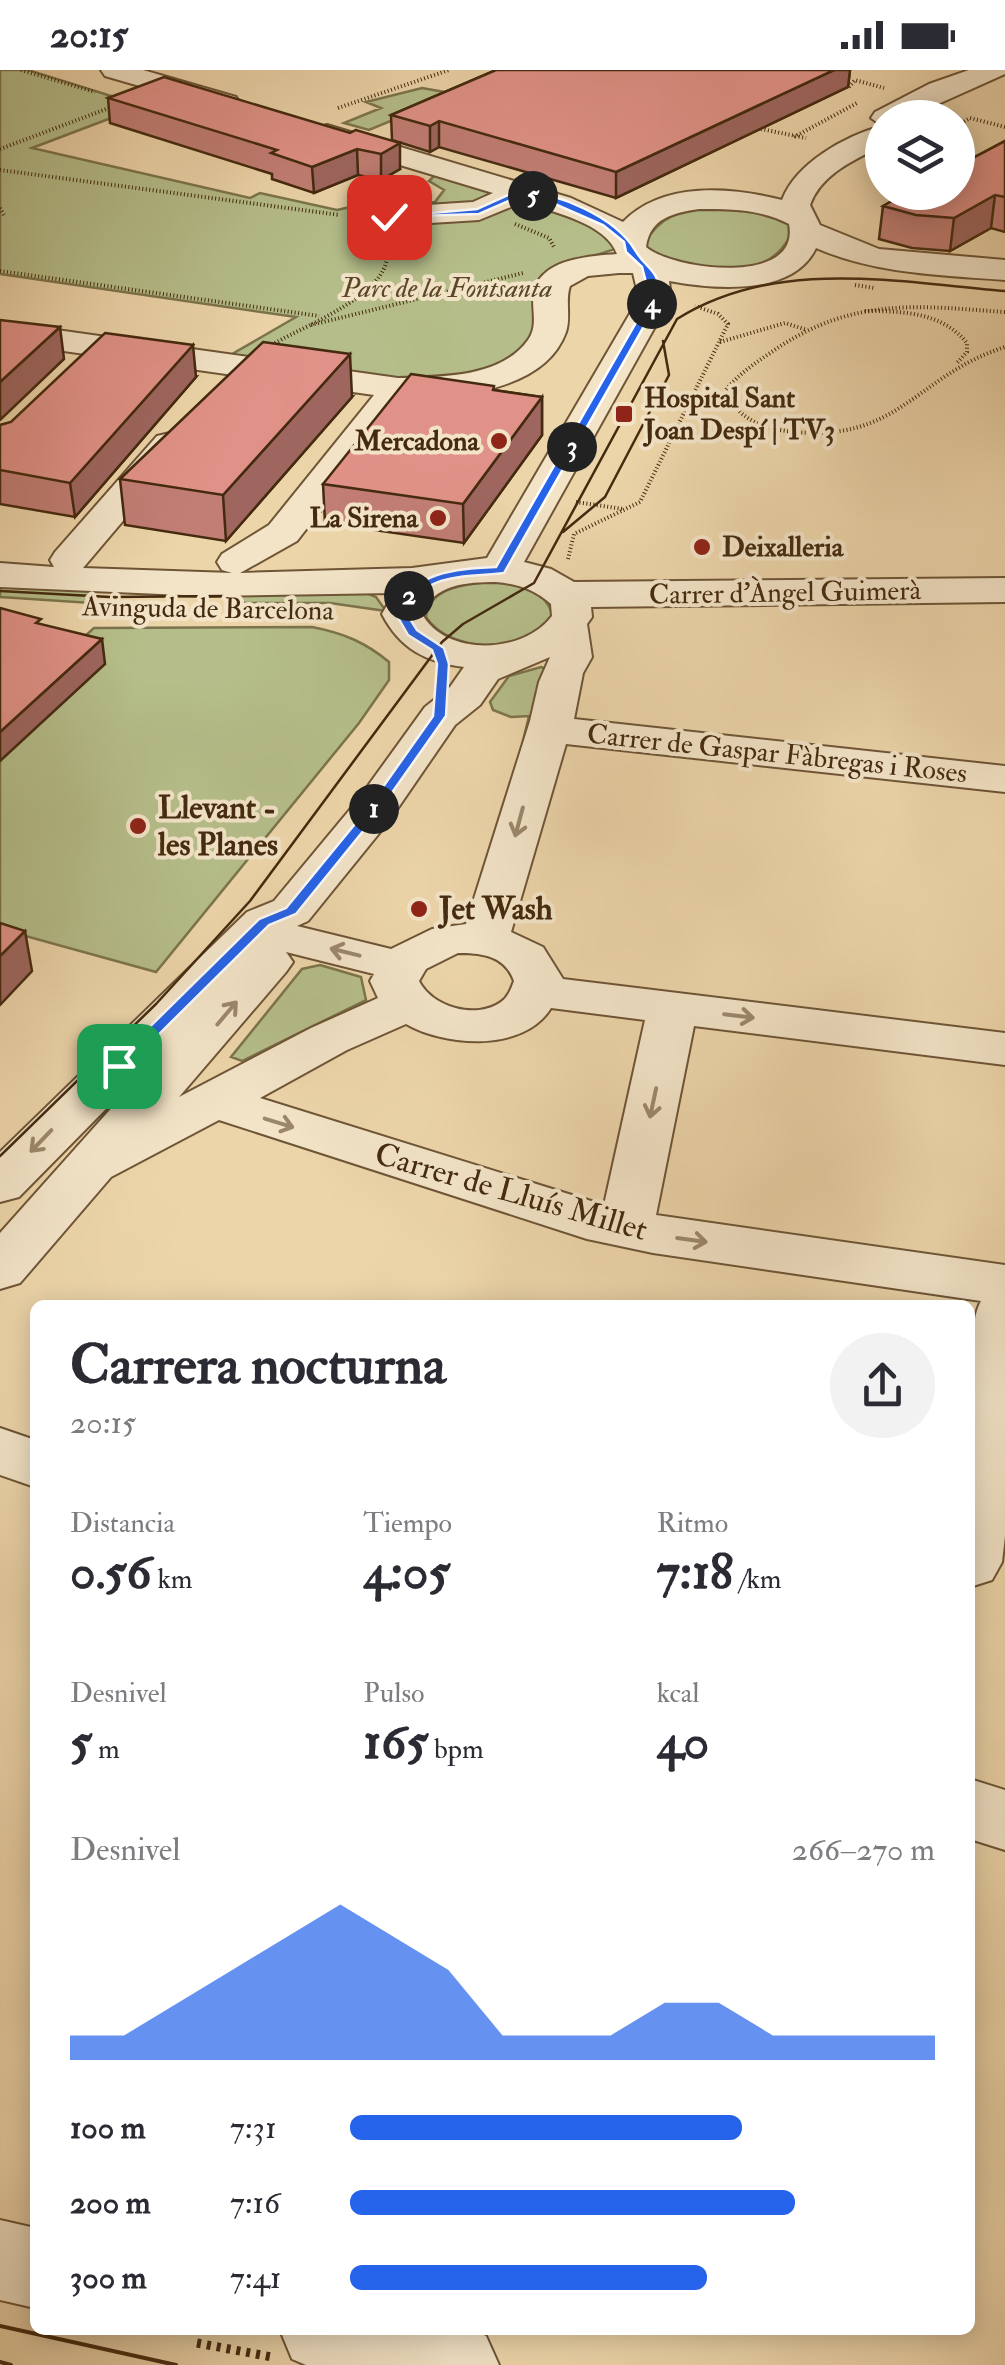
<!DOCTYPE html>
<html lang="es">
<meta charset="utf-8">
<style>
body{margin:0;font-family:"IM FELL Double Pica",serif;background:#f2f2f3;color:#2b2b33;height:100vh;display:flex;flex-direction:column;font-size:38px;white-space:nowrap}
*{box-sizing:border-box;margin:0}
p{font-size:32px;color:#7c7c81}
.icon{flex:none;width:55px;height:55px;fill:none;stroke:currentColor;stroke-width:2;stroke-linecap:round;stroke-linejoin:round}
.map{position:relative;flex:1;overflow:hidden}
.details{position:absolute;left:30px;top:1230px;width:945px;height:1035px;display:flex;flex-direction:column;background:#fff;border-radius:15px;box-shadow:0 5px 25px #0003}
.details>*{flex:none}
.buttons{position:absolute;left:865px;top:30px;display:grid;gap:20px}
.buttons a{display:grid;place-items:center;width:110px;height:110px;border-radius:50%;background:#fff;box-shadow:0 5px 25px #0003;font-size:50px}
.pin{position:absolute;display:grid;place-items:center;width:85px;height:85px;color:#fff;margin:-42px;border-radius:20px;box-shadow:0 5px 15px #0006}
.km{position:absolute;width:50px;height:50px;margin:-25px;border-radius:50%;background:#222;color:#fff;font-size:28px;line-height:50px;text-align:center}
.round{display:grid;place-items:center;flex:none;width:105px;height:105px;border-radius:52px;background:#f2f2f3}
.summary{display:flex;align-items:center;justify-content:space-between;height:170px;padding:0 40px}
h1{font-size:55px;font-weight:700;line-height:75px}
.stats{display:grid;grid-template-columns:repeat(3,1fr);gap:15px;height:170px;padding:10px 40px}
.stats div{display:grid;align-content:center}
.stats b{font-size:50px;font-weight:700}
.stats small{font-size:28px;font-weight:400}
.stats p{font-size:28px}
.chart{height:280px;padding:20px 40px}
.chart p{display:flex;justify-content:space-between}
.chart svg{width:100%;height:180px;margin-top:10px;fill:#2563eb;opacity:.7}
ul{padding:0 40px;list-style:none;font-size:32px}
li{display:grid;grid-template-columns:160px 120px 1fr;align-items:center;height:75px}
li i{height:25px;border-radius:12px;background:#2563eb}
.status{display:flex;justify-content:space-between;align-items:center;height:70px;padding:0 50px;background:#fff;direction:ltr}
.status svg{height:28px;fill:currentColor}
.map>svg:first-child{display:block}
.green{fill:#b5be8a;stroke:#7c744c;stroke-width:2.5}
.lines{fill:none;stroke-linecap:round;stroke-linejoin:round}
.minor-casing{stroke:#6e5536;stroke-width:4}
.path-far1{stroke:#442a0f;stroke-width:4;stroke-dasharray:1 2.5;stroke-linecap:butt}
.path{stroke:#442a0f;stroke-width:9;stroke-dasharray:4 6;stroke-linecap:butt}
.minor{fill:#f3e4c8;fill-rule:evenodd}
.tram-far1{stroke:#442a0f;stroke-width:2.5}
.tram{stroke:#442a0f;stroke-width:4}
.wall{fill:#c27e75;stroke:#442a0f;stroke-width:2.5}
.shaded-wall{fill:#9e665f;stroke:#442a0f;stroke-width:2.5}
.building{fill:#e19288;stroke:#442a0f;stroke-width:2.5}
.oneway{stroke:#9c876c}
.route{fill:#2563eb;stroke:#fff;stroke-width:2.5}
.poi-dot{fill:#8f2418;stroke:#f3e4c8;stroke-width:4}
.labels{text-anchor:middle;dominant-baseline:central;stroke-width:8;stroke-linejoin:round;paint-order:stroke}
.far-park-label{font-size:28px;font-style:italic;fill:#5b4828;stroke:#f3e4c8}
.far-poi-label{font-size:28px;font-weight:bold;fill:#442a0f;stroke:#f3e4c8;text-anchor:start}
.far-street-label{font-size:28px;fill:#442a0f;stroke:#f3e4c8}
.poi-label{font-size:32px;font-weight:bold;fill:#442a0f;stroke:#f3e4c8;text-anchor:start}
.street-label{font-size:32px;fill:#442a0f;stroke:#f3e4c8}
</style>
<div class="status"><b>20:15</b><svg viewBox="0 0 49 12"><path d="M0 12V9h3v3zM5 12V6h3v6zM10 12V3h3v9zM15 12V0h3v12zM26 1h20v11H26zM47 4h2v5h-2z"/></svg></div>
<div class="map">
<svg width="1005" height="2295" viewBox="0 0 1005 2295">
<rect width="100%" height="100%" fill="#edd5aa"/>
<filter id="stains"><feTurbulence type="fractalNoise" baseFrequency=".002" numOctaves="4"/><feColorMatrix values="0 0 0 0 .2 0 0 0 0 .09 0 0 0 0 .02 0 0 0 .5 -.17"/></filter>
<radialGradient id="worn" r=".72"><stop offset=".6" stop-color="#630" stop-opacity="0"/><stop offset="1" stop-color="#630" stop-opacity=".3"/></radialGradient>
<!-- green -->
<path class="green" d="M0 0H28L137 34 111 48 32 78 250 128 260 123 337 140 368 133 397 138 435 132 444 120 429 111 436 104 565 142 610 163 615 179 557 198C549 220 541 257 525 275 466 337 303 297 227 287L296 247 0 204Z
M422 18 456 24 369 60 344 53 381 38 366 32Z
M713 135 777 145 789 155V168C760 219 692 198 648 184L645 173C659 146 684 139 713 135Z
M484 512C510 513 544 515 552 544 534 587 449 584 426 547 429 519 461 515 484 512Z
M0 516 94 521 91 533 0 527Z
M240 521 364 522 376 527 386 541 330 533H239Z
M312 557C343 563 365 572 389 592V610L359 653 156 902 0 859V642L94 558Z
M541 597 548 600 519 688 529 646 511 647 493 640 490 632 509 606Z
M320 895 361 907 366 930 242 991 231 987 302 899Z"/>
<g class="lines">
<defs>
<path id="minor" d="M101 0H143L236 27 240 33 226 41 105 6Z
M969 0H1005V4L907 48H882V56L871 48 875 42 929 14Z
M327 55 571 128 623 152C663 111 731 117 782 130 796 93 845 66 882 56V76C854 90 821 104 810 135L820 155 879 179 1005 190V210C941 205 876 204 816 178 793 227 713 219 669 211L671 228 524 492 551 499 574 512 1005 508V532L591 537 592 547 587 554 592 587 583 603 574 649 1005 696V722L566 674 511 862 543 877 563 909 1005 963V995L694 956 656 1145 1005 1195V1466L1002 1492 992 1510 970 1517C970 1462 959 1269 981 1231L653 1183 587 1169 219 1050 111 1107 20 1213 0 1219V1163L157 987 19 1127 0 1132V1082L247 842 274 831 357 731 425 637 450 617 464 597C426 592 400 579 382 544L394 523 206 526 0 517V493L54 497 50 490 55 482 157 366 170 363 183 366 188 374 83 498 232 503 222 500 217 492 222 484 269 455 374 325 0 272V252L398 308C439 307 501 308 528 270 540 253 529 235 535 218 545 188 592 186 617 184 606 153 553 142 523 132L479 150 366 157 355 154 351 148 355 142 366 139 473 132 493 123 317 70 313 64 317 58ZM699 139C731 139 760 139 789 154 801 216 675 201 646 177 650 148 673 143 699 139ZM619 203H633L639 228 487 488 412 498 240 503 297 471 408 328C461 327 545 320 566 262 571 247 565 230 570 216L588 206ZM496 512C518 514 534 519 551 534L552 546C524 584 446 587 422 544 434 514 467 512 496 512ZM550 587 539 612 530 651 466 854 432 859 391 879 297 856 308 851 389 751 455 655 480 635 498 609ZM286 882 374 904 370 911 378 928 311 958 179 1027 286 902 293 892ZM458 883C483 883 505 886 514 911 511 919 508 927 501 932 476 950 432 937 419 911L426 899ZM551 938 645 950 604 1135 260 1028 347 980 406 954C446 977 524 982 551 938Z
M0 1358 35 1370V1417L0 1405Z
M970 1709 1005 1720V1780L970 1769Z
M0 2150 35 2158V2238L0 2230Z
M280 2260H473L486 2266 499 2295H306L292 2289Z"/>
</defs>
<!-- minor casing -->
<use href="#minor" class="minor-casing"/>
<!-- path-far1 -->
<path class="path-far1" d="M21 0 95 22
M849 17 855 10 884 18
M338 38 449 0
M958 55 970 48 1005 57
M761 59 806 68
M794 67 857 33
M0 79 117 35
M0 100 340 145
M0 138 5 147
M515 154 549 168 554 177
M0 201 319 246
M855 215 874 218
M865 241C902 241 942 242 967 273V282L956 294
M1005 242C919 236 856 227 779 277 760 290 740 302 725 321 737 347 760 358 787 361 899 375 914 306 1005 277
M311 255 523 203
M720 272 785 253 807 260
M275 273C308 254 403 219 385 173
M576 432 623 439
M568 489 574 464 640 432 728 254 718 244 695 236"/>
<!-- path -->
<path class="path" d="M197 2273 272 2287"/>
<!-- minor -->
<use href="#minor" class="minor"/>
<!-- tram-far1 -->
<path class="tram-far1" d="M563 462 605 427 669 305 663 271
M0 521 110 527 224 526
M0 1086 156 934 250 831 442 572 463 554 534 513 677 249C776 187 895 212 1005 221"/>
<!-- tram -->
<path class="tram" d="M0 2256 176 2295
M0 2292 11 2295"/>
</g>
<!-- wall -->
<path class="wall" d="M496 0H850L848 17 616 128 439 77 430 82 392 70 391 45Z
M108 28 350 63 356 60 400 99 381 110 358 105 314 123 272 109V104L110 53Z
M1005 71V162L991 158 950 181 912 178 879 169 883 136Z
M196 307 75 447 0 434V355Z
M494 320 542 327V365L464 473 325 453 323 414Z
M352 327 226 471 125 455 120 409Z"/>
<!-- shaded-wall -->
<path class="shaded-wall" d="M834 0H850L848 17 616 128V102Z
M439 51V77L430 82V56Z
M400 73V99L381 110V84Z
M357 79 358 105 314 123 312 97Z
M995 125 991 158 950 181 954 148Z
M60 257 64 289 0 350V312Z
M193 275 196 307 75 447 70 413Z
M350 284 352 327 226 471 223 425Z
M542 327V365L464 473 463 434Z
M102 569 105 594 0 691V662Z
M25 861 32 901 0 935V886Z"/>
<!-- building -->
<path class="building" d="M496 0H834L616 102 439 51 430 56 391 45Z
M164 7 350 63 356 60 400 73 381 84 357 79 312 97 271 83 277 80 108 28Z
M1005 71V127L995 125 954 148 916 145 883 136 908 122H958V96Z
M0 250 60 257 0 312Z
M105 263 193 275 70 413 0 400V355L11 352Z
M263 272 350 284 223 425 120 409Z
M411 304 494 316 493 320 542 327 463 434 323 414Z
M0 538 41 549 36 553 102 569 0 662Z
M0 853 25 861 0 886Z"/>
<!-- one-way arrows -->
<defs><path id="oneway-shaft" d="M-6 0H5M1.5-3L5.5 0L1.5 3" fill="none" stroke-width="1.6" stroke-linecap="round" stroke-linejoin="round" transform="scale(2.5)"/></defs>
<g class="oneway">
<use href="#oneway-shaft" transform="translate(519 752) rotate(105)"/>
<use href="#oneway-shaft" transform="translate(345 882) rotate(-166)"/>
<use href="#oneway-shaft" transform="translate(227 943) rotate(-50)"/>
<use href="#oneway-shaft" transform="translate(739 946) rotate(7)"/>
<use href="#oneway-shaft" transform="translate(653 1033) rotate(102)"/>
<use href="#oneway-shaft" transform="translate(279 1053) rotate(17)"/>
<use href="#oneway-shaft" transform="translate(41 1071) rotate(134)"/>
<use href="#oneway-shaft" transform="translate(692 1170) rotate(8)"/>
</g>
<!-- route -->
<path class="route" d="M519 120C559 123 615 147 635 180 647 201 659 197 660 228L504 503C467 508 422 501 407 544L417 560 444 578 449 594 446 646 377 744 296 844 269 855 124 999H114V992L259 849 286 838 368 738 433 646 437 594 432 580 408 565 396 544C411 501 456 499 496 497L650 228 642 197 626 182 624 172 603 155 557 135 522 125 479 144 385 147 477 139Z"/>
<!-- markers -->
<g class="poi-dot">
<rect x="614" y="334" width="20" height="20" rx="5"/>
<circle cx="499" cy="371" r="10"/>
<circle cx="438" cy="448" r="10"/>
<circle cx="702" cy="477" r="10"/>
<circle cx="138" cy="756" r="10"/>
<circle cx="419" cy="839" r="10"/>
</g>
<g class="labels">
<!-- far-park labels -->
<g class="far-park-label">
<text x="447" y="218">Parc de la Fontsanta</text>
</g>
<!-- far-poi labels -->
<g class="far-poi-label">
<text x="644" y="328">Hospital Sant<tspan x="644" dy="32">Joan Despí | TV3</tspan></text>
<text x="479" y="371" text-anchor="end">Mercadona</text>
<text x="418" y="448" text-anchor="end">La Sirena</text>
<text x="722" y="477">Deixalleria</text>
</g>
<!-- far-street labels -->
<g class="far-street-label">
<text transform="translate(785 523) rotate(-1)">Carrer d'Àngel Guimerà</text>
<text transform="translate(208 539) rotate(1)">Avinguda de Barcelona</text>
<text transform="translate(777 684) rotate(6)">Carrer de Gaspar Fàbregas i Roses</text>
</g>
<!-- poi labels -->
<g class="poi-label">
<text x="158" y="738">Llevant -<tspan x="158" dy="37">les Planes</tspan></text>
<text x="439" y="839">Jet Wash</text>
</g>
<!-- street labels -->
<g class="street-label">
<text transform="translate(511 1122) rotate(16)">Carrer de Lluís Millet</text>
</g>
</g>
<rect width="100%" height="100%" filter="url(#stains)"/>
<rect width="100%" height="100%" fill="url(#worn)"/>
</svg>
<div class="buttons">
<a><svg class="icon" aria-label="layers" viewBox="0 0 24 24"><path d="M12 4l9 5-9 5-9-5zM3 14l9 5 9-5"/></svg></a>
</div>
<div class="pin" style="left:119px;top:996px;background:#1e9e55"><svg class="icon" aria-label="arrive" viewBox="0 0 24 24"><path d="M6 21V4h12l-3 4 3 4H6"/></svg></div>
<div class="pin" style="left:389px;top:147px;background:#d93025"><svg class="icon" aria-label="check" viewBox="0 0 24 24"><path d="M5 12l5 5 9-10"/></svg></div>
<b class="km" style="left:374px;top:739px">1</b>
<b class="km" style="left:409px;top:526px">2</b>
<b class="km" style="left:572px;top:377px">3</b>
<b class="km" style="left:652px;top:234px">4</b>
<b class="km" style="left:533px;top:126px">5</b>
<section class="details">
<div class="summary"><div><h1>Carrera nocturna</h1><p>20:15</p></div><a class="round"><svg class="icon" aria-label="share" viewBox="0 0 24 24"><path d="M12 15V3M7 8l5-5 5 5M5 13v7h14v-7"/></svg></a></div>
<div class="stats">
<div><p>Distancia</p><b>0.56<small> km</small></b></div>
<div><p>Tiempo</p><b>4:05</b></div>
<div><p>Ritmo</p><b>7:18<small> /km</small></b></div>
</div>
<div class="stats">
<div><p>Desnivel</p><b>5<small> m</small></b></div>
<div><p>Pulso</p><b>165<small> bpm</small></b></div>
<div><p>kcal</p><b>40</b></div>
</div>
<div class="chart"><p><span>Desnivel</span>266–270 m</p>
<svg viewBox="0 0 160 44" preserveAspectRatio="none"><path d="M0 44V38L10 38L20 30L30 22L40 14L50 6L60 14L70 22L80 38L90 38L100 38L110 30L120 30L130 38L140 38L150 38L160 38V44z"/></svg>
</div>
<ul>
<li><b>100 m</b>7:31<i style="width:67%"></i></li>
<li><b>200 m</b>7:16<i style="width:76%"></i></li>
<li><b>300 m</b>7:41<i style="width:61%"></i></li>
</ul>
</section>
</div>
